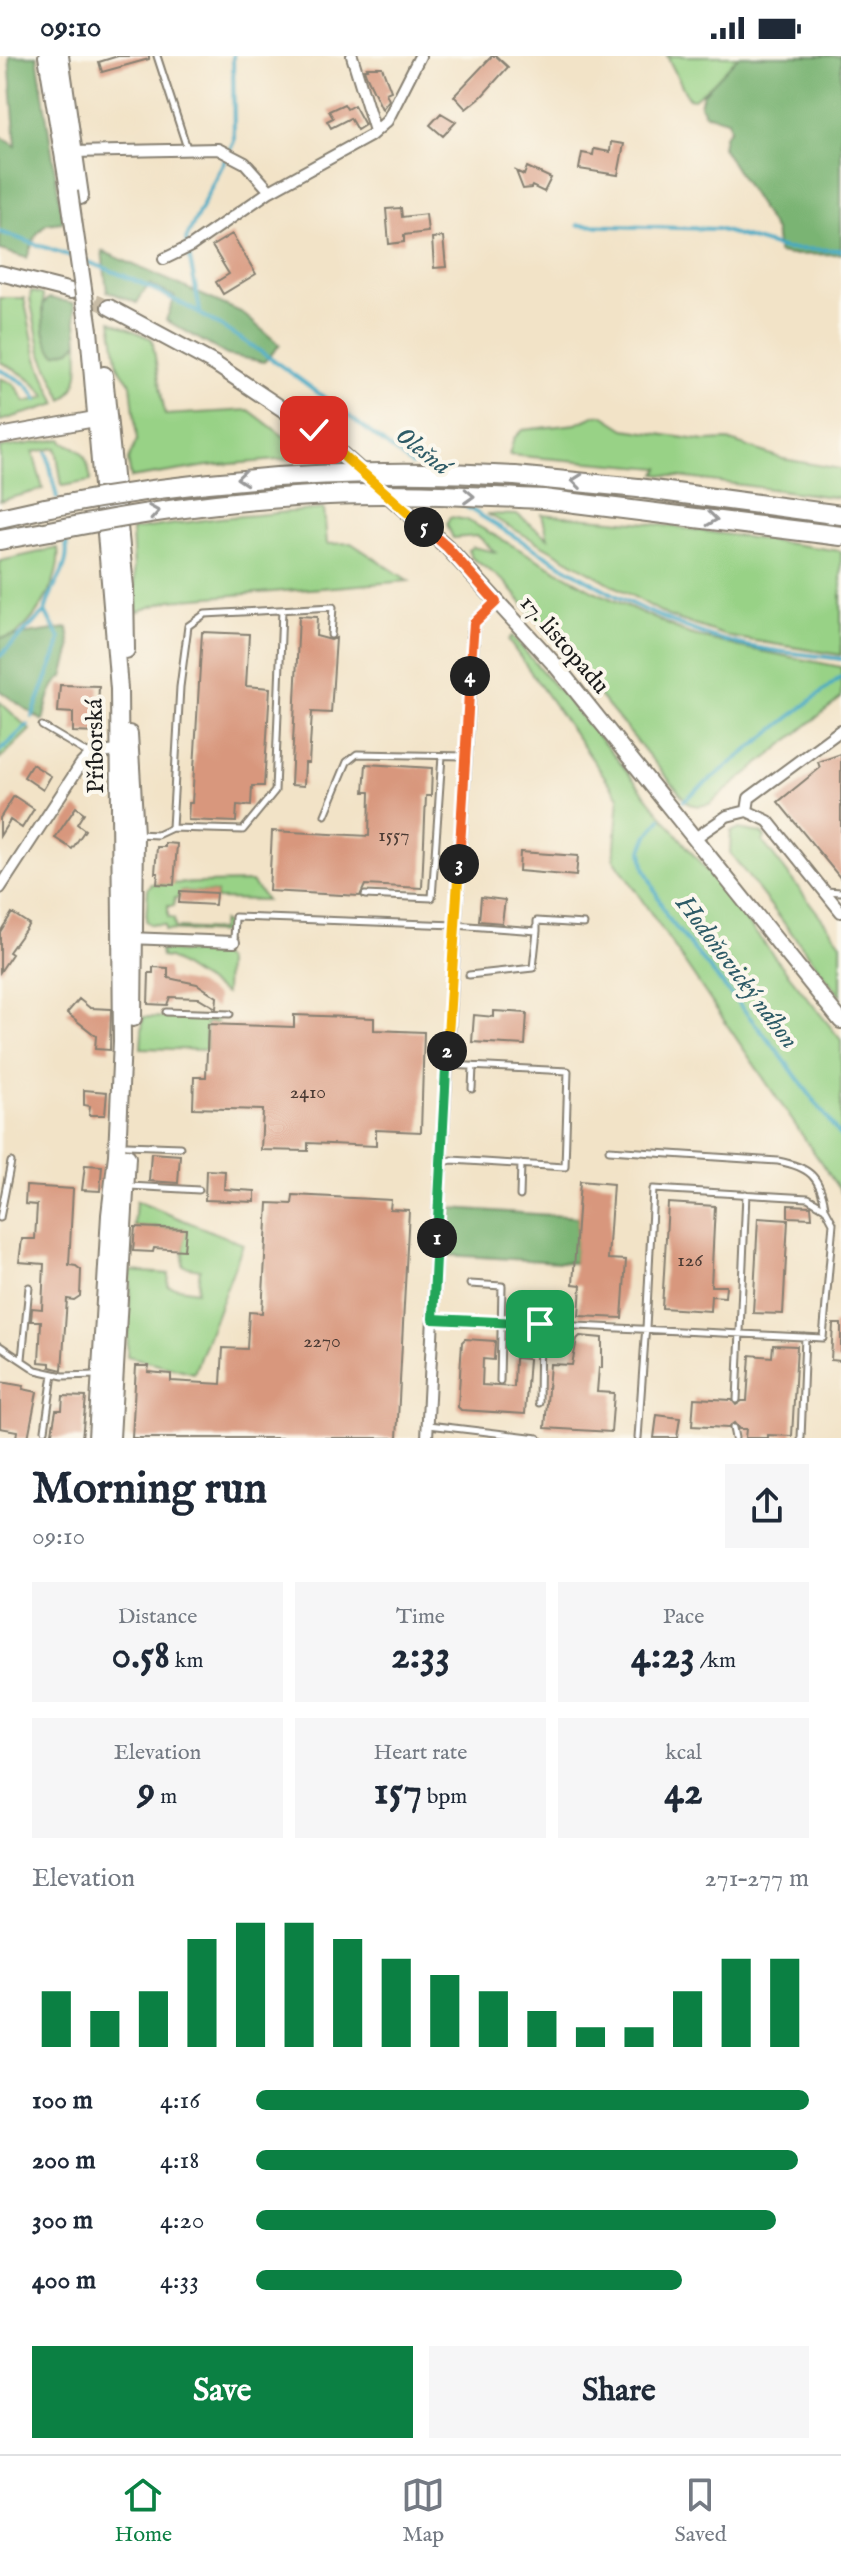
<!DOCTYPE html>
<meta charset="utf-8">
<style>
body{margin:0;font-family:"IM FELL English",serif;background:#f6f6f7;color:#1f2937;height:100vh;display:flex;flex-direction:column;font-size:30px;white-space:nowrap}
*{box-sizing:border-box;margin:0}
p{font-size:26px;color:#747a83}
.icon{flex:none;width:44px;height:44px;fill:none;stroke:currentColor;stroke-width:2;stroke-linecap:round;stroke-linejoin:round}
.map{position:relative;height:1382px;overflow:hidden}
.sheet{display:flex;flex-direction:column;background:#fff;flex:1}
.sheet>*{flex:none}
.pin{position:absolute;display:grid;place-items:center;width:68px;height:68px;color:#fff;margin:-34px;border-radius:16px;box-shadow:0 4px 12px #0006}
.km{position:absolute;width:40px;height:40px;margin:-20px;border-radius:50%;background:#222;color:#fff;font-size:22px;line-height:40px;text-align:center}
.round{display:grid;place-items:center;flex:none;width:84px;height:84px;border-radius:0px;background:#f6f6f7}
.overview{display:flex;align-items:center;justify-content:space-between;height:136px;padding:0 32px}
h1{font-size:44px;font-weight:700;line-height:60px}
.figures{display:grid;grid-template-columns:repeat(3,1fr);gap:12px;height:136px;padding:8px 32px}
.figures div{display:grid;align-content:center;border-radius:0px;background:#f6f6f7;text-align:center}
.figures b{font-size:40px;font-weight:700}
.figures small{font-size:22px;font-weight:400}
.figures p{font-size:22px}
.chart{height:224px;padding:16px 32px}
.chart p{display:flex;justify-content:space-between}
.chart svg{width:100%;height:144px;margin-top:8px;stroke:#0b8043;stroke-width:6}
.cta{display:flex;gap:16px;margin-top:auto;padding:16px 32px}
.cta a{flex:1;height:92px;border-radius:0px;background:#0b8043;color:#fff;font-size:32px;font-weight:700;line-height:92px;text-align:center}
.cta a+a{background:#f6f6f7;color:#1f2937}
ul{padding:0 32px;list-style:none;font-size:26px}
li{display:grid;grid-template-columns:128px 96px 1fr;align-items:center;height:60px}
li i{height:20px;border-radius:10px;background:#0b8043}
.status{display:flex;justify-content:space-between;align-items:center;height:56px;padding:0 40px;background:#fff;direction:ltr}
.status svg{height:22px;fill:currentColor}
.tab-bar{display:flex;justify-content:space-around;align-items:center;height:112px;border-top:2px solid #e0e1e3;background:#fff;font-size:22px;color:#747a83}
.tab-bar a{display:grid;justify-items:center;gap:4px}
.tab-bar .on{color:#0b8043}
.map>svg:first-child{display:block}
.green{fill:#98d286;stroke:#5a7751;stroke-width:2}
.forest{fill:#7ab473;stroke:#4b6848;stroke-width:2}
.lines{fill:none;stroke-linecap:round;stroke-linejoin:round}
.stream{stroke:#43a8c3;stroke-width:4}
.building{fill:#d8977d}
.secondary-tunnel{stroke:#c7bba5;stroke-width:14;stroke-dasharray:14 7;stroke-linecap:butt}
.lane-casing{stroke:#878072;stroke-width:9}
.street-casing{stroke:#878072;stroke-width:14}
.secondary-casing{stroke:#878072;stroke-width:18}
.primary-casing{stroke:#878072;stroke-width:20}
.highway-casing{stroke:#878072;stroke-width:22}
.lane{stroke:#fff;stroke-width:5}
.street{stroke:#fff;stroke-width:10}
.secondary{stroke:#fff;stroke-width:14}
.primary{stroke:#fff;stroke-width:16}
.highway{stroke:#fff;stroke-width:18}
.primary-bridge-casing{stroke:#878072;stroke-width:20;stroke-linecap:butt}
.highway-bridge-casing{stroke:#878072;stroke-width:22;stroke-linecap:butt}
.primary-bridge{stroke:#fff;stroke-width:16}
.highway-bridge{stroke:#fff;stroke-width:18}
.oneway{stroke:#999}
.split-1-casing{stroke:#fff;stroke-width:16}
.split-2-casing{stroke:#fff;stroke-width:16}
.split-3-casing{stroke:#fff;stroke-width:16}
.split-4-casing{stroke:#fff;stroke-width:16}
.split-5-casing{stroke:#fff;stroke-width:16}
.split-6-casing{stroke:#fff;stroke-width:16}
.split-1{stroke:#22a559;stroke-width:10}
.split-2{stroke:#22a559;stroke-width:10}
.split-3{stroke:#f5b400;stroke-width:10}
.split-4{stroke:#f0652b;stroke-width:10}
.split-5{stroke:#f0652b;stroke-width:10}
.split-6{stroke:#f5b400;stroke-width:10}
.labels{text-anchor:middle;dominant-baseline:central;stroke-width:8;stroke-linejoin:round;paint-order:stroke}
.number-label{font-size:20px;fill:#4b3b34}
.street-label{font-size:24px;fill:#1c1c1c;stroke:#fbf7ec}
.water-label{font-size:26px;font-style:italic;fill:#2e5b67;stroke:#fbf7ec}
</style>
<div class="status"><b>09:10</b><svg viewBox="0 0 49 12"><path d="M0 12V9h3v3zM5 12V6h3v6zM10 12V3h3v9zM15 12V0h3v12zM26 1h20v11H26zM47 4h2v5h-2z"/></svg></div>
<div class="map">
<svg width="841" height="1382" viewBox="0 0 841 1382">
<rect width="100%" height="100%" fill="#fbf7ec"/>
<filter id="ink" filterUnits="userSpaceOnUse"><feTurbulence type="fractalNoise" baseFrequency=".0125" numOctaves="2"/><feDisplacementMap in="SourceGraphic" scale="16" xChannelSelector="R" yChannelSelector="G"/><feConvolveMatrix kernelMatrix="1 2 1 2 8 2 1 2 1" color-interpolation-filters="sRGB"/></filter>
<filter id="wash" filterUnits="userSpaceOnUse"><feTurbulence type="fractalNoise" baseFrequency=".006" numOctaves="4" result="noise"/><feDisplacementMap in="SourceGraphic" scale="32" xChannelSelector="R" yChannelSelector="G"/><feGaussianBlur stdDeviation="1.8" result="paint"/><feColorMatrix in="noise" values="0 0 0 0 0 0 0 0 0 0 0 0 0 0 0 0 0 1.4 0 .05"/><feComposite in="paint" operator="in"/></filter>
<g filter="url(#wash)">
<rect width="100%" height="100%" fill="#f2e3c7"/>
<!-- green -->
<path class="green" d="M667 0H739L720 22 694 43 688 42Z
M31 235 43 239 45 279 70 294 78 286C79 307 82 330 63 344L41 296 30 243Z
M0 242H24L37 303 57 348 0 365V322L14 328 25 346 47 341C34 325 19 314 0 306Z
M111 265 152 283 165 359 249 354 311 401 208 410 131 422 128 404 137 384 131 328 118 310Z
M603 359 625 373 705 385 728 384 783 403 841 413V442L656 418 660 412 509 399 514 382 522 374 576 368 594 360Z
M62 383 63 387C85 392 88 405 91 425L62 430 56 392 33 396 43 433 0 445V392Z
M324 453 327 488 351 487 409 525 171 544 136 556 132 474 219 462Z
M487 458 518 459 548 482 542 458 647 467 841 495V599L730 581 668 560Z
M450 461 467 464 594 535 689 578 740 591 841 611V642L709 748 699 750 689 748 505 526 471 501 468 494 473 491 495 496 478 480 453 482 447 468Z
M58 492C62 520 40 559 18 577 13 581 6 581 0 582V505Z
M512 580 613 698 841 984V1136L614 803 619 741 508 584Z
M0 646 30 674 0 703Z
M739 773 761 777 765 781 763 786 841 887V941L730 797 731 775Z
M252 826 266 844 216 843V837L181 835 180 841 175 842 174 850H168V861L174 863 175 872 220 874 222 865 228 869 224 877 165 874V869L150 868 146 865 148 832 152 828Z
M160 894 220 899 226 906 225 938 169 902 161 901Z
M143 961 217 963V967H206V994L141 992Z
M136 1145 243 1188 194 1317 127 1300 131 1215 169 1218 168 1230 197 1235 200 1213 183 1210 185 1173 134 1170Z"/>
<!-- forest -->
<path class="forest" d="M9 0H37L63 166 46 168 36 179 27 202 0 194V80L16 90Z
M739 0H841V198L789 199 778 197 775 175 722 91 724 80 730 73 728 64 705 58 700 49 703 38Z
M102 195 241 256 280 289 264 306 227 299 166 264 175 241 149 228 137 247 107 235Z
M49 242 74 247 78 286 70 294 56 298C42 287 43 264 43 248Z
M68 572 71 592 63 621C49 630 47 650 43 665L0 635V582Z
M451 1152 578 1161 575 1207 448 1199Z"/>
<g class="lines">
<!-- stream -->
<path class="stream" d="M578 169 717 173 785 193 841 194
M0 176 73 201
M85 205C209 247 310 330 412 409
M200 255 186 183 234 85 233 0
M0 314C17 322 29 327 37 344
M47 397 57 442
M460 447C548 500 637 562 738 588 771 596 807 598 841 603
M0 600 44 557
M32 661 58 593 60 582 45 556C52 523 73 518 65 478
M0 695 28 669
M683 745 841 621
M661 763 648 779 642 794 644 811 667 861 776 993 841 1081"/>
</g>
<g id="blocks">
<!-- building -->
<path class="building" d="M118 0H149V3L102 16 99 6Z
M492 0H496L508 11 482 40 466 53 454 40Z
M367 11H382L391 35 386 37 389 44 382 53 366 19 364 13H368Z
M344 48 347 53 354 49 365 69 357 74 350 62 331 72 327 65 333 62 329 55Z
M441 57 456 66 443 80 430 69Z
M611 86 624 88 618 119 579 113 582 97 593 99 594 93 610 96Z
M527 111 551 122 544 136 532 130 531 132 523 133 516 115 524 119Z
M401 152 402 161 426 158 428 176 404 179V186L389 188 386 153Z
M232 178 256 218 223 238 216 226 229 218 212 190Z
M443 181 446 211 434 212 432 182Z
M299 560 317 561 316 580 331 584 336 582 331 657 312 656 309 707H305L304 730 291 729Z
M202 576 249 578 246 630 270 632 264 730H252L251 750 237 749 236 766 188 764 189 747H192Z
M60 629 99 630 97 677 73 676V657L58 656Z
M841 698V823L778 746 820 712 818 706Z
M32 708 51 720 43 734 24 721Z
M366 708 432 712 431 740H426L422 832 365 829 360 840 269 835 272 775 369 780 370 736H364Z
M14 740 34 753 22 772 10 764 0 780V762Z
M76 751 84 757 77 768 85 774 72 793 55 782Z
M165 787 177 788 174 829 157 828 158 817H155L157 791H165Z
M520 796 578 800 576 820 519 815Z
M180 835 216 837 215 849 179 847Z
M481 841 505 844 502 867 479 865Z
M12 857 29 868 9 896 12 898 0 916V876Z
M153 911 168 912V922L197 928 217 941 216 952 199 942 170 941 167 949 148 948 149 917H153Z
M79 943 90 952 111 953 110 994 95 993 96 980 67 957Z
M494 955 527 957 525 989 472 986 474 959 494 961Z
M294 959 374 962V974L424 976 421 1076 376 1074V1090L308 1087V1095L261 1094 263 1054 193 1052 194 1021H206L208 968 294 971Z
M84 1034 107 1036 105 1059H89L90 1050 84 1049Z
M151 1097 180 1099 178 1127 149 1125Z
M85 1109 102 1110 100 1135 82 1134Z
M206 1114 225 1115 224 1133 255 1135V1146L205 1144Z
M580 1125 613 1128 608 1203 626 1204 622 1262 579 1260 581 1229 573 1228Z
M26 1130 73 1133 69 1209 76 1210 81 1214 80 1240 74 1244 67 1243 62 1314 50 1311V1307L39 1306 41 1265H31L32 1252 42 1253 44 1208 19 1206 22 1183H35L37 1149 25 1148Z
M293 1139 391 1144 390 1153 409 1154 397 1382H132L136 1310H149L148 1316 171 1318V1325L221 1328 223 1292 247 1293 249 1256 262 1257 268 1147 292 1148Z
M668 1147 715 1150 711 1230H726L725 1241 711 1240 710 1255 662 1252Z
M788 1149 811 1150 812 1162 788 1161Z
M758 1162 788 1164 783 1258 753 1257Z
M135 1171 186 1173 184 1194 154 1192 153 1196 133 1195Z
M833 1268H841V1305L831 1304Z
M580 1280 602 1282V1312H599L597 1336 614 1337 611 1376 545 1372 550 1308 572 1309 577 1283Z
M465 1283 495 1285 494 1304 483 1303 482 1329 514 1331 515 1302 529 1303 525 1358 461 1354 458 1351 462 1286Z
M773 1289 797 1290 792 1380 768 1379V1382H745L746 1373H739L734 1367 728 1372 692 1370 694 1342 732 1344 736 1349 742 1345H747L750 1299 772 1301Z
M0 1326 24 1330 23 1333 37 1336 28 1382H16L17 1375 0 1372Z
M63 1340 86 1341 82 1382H51L56 1354H62Z
M657 1359 680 1362 677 1382H654Z"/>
</g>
</g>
<g filter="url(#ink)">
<use href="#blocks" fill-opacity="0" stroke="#878072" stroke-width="2"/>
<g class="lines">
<!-- secondary-tunnel -->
<path class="secondary-tunnel" d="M76 237 109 251"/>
<defs>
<path id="lane" d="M157 0 187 92
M42 670 89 698
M325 759 347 706 357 698 465 700
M172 772 243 774 275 735 282 554
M138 778 157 779 172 772 180 631 188 570 205 558 333 551 331 579
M826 835 841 836
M365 839 432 842 442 700
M234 885 235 861 455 869 537 875V865L584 868
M469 919 533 912 537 875
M166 956 230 958
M472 1033 473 1010
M127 1089 180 1091
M609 1094 778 1105C809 1111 820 1120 825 1151
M441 1107 452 1104 565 1111 568 1015 448 1009
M130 1130 199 1134
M520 1140 521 1108
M0 1162 11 1106
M470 1228 502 1230 500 1325
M434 1263C564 1269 694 1275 823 1282L833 1167 825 1152 808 1142 653 1133 646 1273 645 1282 638 1382
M0 1290 36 1314 63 1320 96 1319
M22 1303 29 1231
M737 1344 746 1138
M539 1347 540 1268
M429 1369 538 1382
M733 1372 735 1382
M45 1374 53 1318
M801 1382 805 1281"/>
<path id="street" d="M352 0 375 75
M72 96 218 93 245 107 270 135
M164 203 191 190 270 135 370 80 387 65 420 0
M747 755 749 742 841 674
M695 782 727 760 747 755 768 765 841 856
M0 832 81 708 90 699 122 694
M128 882 234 886
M427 1382 439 1141 474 567 496 546"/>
<path id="secondary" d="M0 217 71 235
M109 251 215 308 314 374 447 491 557 611 841 965
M0 380 106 361"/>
<path id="primary" d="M47 0 69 133
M60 0 80 140
M89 274 119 633 122 985 117 1099 110 1159 97 1382
M104 319 125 531 126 594
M129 678 135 778 133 962
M111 1382 127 1101"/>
<path id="highway" d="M515 420 638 432 841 459
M543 443 841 480
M0 462 45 452
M0 484 50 475"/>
</defs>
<!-- lane casing -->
<use href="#lane" class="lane-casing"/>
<!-- street casing -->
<use href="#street" class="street-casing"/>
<!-- secondary casing -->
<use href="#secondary" class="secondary-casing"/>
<!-- primary casing -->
<use href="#primary" class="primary-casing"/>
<!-- highway casing -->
<use href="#highway" class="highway-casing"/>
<!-- lane -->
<use href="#lane" class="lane"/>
<!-- street -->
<use href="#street" class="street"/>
<!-- secondary -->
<use href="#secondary" class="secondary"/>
<!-- primary -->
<use href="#primary" class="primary"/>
<!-- highway -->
<use href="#highway" class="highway"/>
<defs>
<path id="primary-bridge" d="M69 136 89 274"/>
<path id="highway-bridge" d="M45 452C201 421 356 411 515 420
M50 475C142 456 235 443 329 439 400 436 471 440 543 443"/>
</defs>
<!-- primary-bridge casing -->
<use href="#primary-bridge" class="primary-bridge-casing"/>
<!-- highway-bridge casing -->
<use href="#highway-bridge" class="highway-bridge-casing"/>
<!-- primary-bridge -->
<use href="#primary-bridge" class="primary-bridge"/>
<!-- highway-bridge -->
<use href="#highway-bridge" class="highway-bridge"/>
</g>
<!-- one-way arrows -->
<defs><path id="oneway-chevron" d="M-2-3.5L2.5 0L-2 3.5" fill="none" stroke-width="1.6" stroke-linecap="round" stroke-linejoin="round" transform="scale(2)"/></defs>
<g class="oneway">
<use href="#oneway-chevron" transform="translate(242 422) rotate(175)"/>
<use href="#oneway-chevron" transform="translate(577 425) rotate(-174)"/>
<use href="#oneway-chevron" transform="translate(469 440) rotate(2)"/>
<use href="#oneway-chevron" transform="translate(154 456) rotate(-9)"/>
<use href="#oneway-chevron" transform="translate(712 463) rotate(7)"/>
</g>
</g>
<g class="lines" filter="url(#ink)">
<defs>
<path id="split-1" d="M437 1182 433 1263 540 1268"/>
<path id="split-2" d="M437 1182 447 995"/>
<path id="split-3" d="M447 995 459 808"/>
<path id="split-4" d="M459 808 470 620"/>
<path id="split-5" d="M424 471 447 491 496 546 474 567 470 620"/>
<path id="split-6" d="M314 374 424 471"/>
</defs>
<!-- split-1 casing -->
<use href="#split-1" class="split-1-casing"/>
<!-- split-2 casing -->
<use href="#split-2" class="split-2-casing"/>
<!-- split-3 casing -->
<use href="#split-3" class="split-3-casing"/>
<!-- split-4 casing -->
<use href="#split-4" class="split-4-casing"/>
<!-- split-5 casing -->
<use href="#split-5" class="split-5-casing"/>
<!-- split-6 casing -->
<use href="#split-6" class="split-6-casing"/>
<!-- split-1 -->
<use href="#split-1" class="split-1"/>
<!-- split-2 -->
<use href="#split-2" class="split-2"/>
<!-- split-3 -->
<use href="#split-3" class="split-3"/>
<!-- split-4 -->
<use href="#split-4" class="split-4"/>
<!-- split-5 -->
<use href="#split-5" class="split-5"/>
<!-- split-6 -->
<use href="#split-6" class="split-6"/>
</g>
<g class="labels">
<!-- number labels -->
<g class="number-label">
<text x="394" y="779">1557</text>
<text x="308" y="1036">2410</text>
<text x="690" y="1204">126</text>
<text x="322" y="1285">2270</text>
</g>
<!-- street labels -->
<g class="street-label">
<text transform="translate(564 589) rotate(49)">17. listopadu</text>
<text transform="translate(96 690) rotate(-91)">Příborská</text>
</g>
<!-- water labels -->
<g class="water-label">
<text transform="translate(423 395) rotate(38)">Olešná</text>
<text transform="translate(737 916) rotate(53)">Hodoňovický náhon</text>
</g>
</g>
</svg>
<div class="pin" style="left:540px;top:1268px;background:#1e9e55"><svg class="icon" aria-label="arrive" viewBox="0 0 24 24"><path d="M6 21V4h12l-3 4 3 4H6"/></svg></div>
<div class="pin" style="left:314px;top:374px;background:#d93025"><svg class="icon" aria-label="check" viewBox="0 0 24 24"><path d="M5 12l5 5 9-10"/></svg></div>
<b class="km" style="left:437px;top:1182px">1</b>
<b class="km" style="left:447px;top:995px">2</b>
<b class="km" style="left:459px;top:808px">3</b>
<b class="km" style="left:470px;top:620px">4</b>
<b class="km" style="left:424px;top:471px">5</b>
</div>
<section class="sheet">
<div class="overview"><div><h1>Morning run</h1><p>09:10</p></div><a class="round"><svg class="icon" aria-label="share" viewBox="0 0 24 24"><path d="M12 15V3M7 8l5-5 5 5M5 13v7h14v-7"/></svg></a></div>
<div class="figures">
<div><p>Distance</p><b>0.58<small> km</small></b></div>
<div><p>Time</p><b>2:33</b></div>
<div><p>Pace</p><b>4:23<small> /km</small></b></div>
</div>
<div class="figures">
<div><p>Elevation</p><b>9<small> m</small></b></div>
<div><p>Heart rate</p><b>157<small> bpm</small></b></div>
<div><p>kcal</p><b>42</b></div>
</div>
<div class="chart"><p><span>Elevation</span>271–277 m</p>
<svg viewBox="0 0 160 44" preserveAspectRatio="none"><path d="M5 44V27M15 44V33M25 44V27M35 44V11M45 44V6M55 44V6M65 44V11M75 44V17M85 44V22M95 44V27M105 44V33M115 44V38M125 44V38M135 44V27M145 44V17M155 44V17"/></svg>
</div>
<ul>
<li><b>100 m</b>4:16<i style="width:100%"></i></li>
<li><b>200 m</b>4:18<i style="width:98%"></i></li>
<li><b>300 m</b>4:20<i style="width:94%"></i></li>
<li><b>400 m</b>4:33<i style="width:77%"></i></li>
</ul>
<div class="cta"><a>Save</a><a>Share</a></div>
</section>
<nav class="tab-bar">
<a class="on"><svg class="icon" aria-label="home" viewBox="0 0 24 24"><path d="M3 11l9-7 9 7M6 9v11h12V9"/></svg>Home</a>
<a><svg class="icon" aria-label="map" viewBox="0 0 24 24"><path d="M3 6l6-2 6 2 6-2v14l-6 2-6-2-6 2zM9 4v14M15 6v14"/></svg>Map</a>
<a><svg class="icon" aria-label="saved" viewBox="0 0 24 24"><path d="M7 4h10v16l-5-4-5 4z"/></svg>Saved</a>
</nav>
